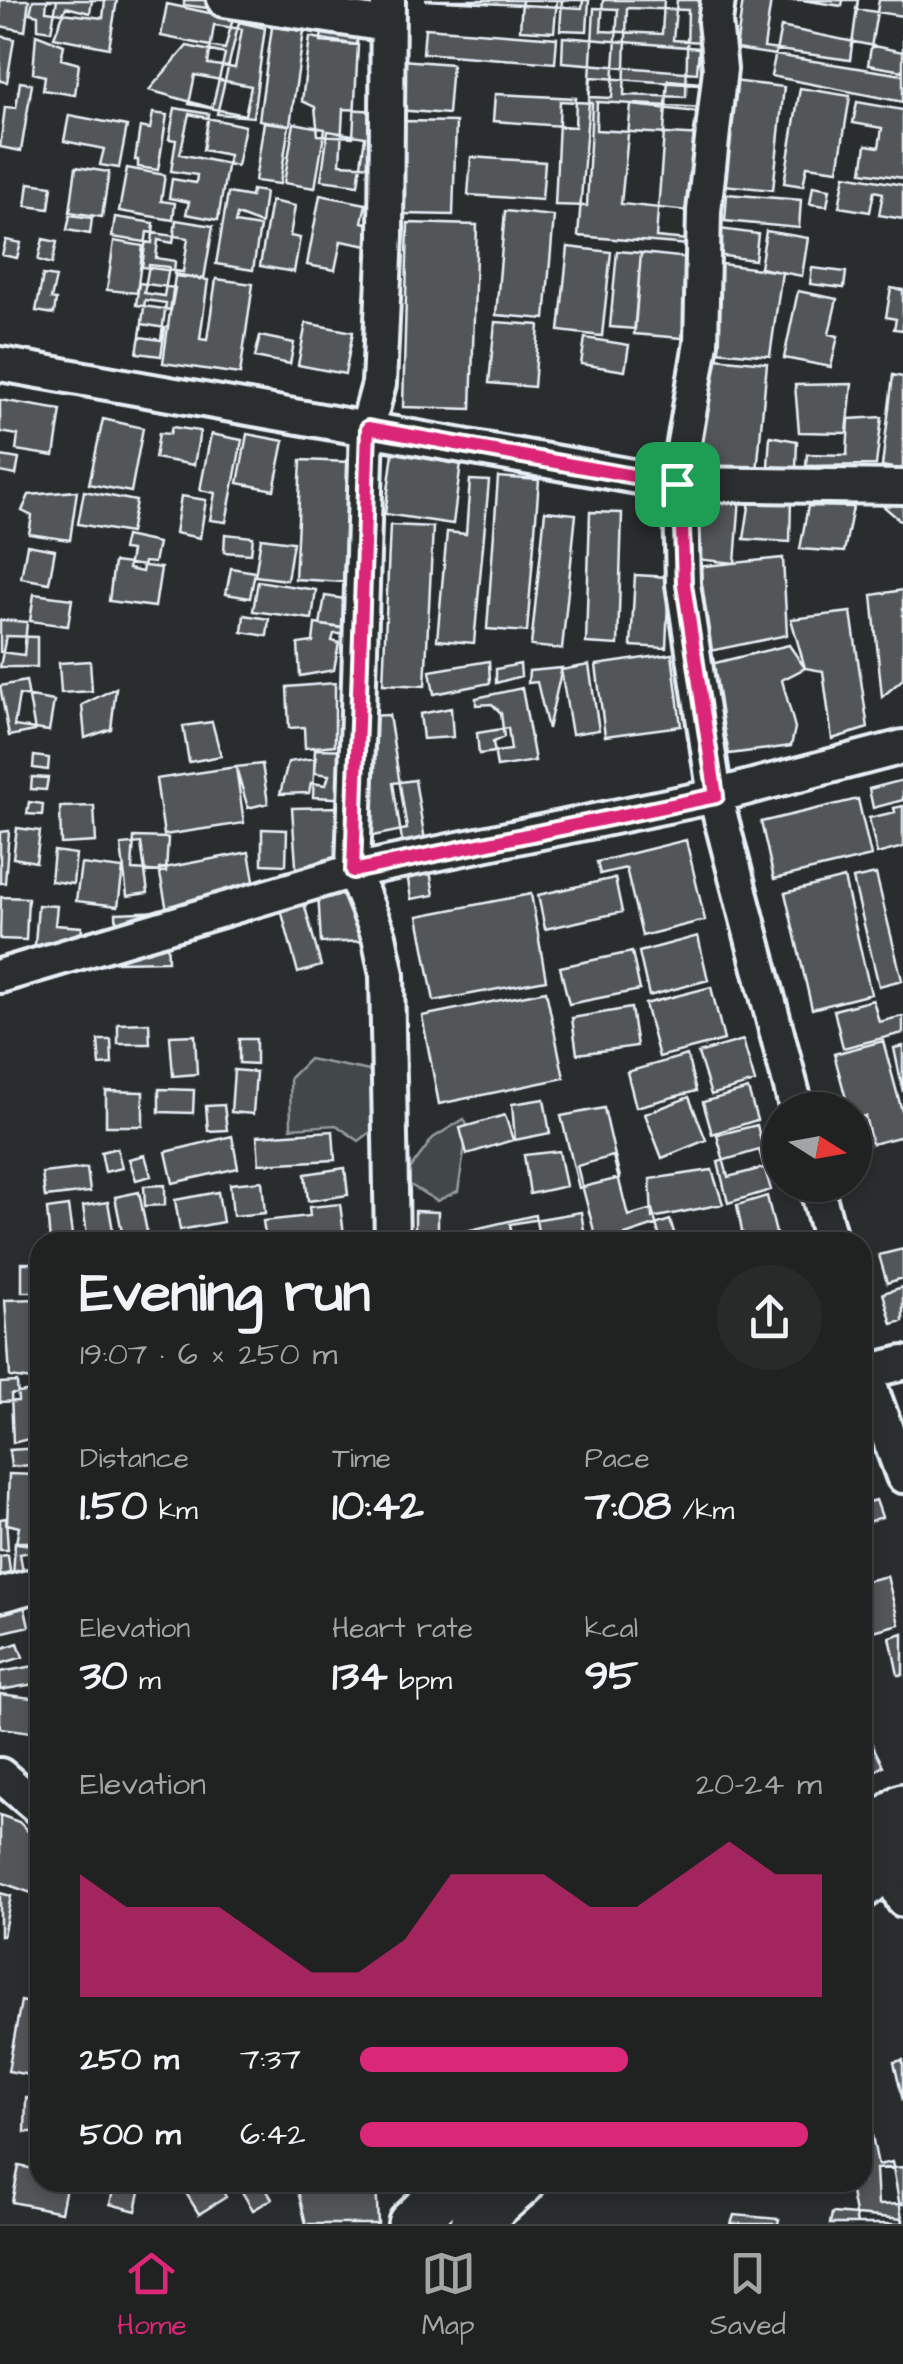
<!DOCTYPE html>
<meta charset="utf-8">
<style>
body{margin:0;font-family:"Architects Daughter",sans-serif;background:#282a2a;color:#f1f3f6;height:100vh;display:flex;flex-direction:column;font-size:38px;white-space:nowrap}
*{box-sizing:border-box;margin:0}
p{font-size:32px;color:#a2a4a5}
.icon{flex:none;width:55px;height:55px;fill:none;stroke:currentColor;stroke-width:2;stroke-linecap:round;stroke-linejoin:round}
.map{position:relative;flex:1;overflow:hidden}
.drawer{position:absolute;left:30px;top:1232px;width:842px;height:960px;display:flex;flex-direction:column;background:#202222;border-radius:30px;box-shadow:0 5px 15px #0003,0 0 0 2px #3d3f40}
.drawer>*{flex:none}
.needle{width:65px;rotate:101deg}
.buttons{position:absolute;left:762px;top:1092px;display:grid;gap:20px}
.buttons a{display:grid;place-items:center;width:110px;height:110px;border-radius:50%;background:#202222;box-shadow:0 5px 15px #0003,0 0 0 2px #3d3f40;font-size:50px}
.pin{position:absolute;display:grid;place-items:center;width:85px;height:85px;color:#fff;margin:-42px;border-radius:20px;box-shadow:0 5px 15px #0006}
.round{display:grid;place-items:center;flex:none;width:105px;height:105px;border-radius:52px;background:#282a2a}
.overview{display:flex;align-items:center;justify-content:space-between;height:170px;padding:0 50px}
h1{font-size:55px;font-weight:700;line-height:75px}
.stats{display:grid;grid-template-columns:repeat(3,1fr);gap:15px;height:170px;padding:10px 50px}
.stats div{display:grid;align-content:center}
.stats b{font-size:42px;font-weight:700}
.stats small{font-size:28px;font-weight:400}
.stats p{font-size:28px}
.chart{height:280px;padding:20px 50px}
.chart p{display:flex;justify-content:space-between}
.chart svg{width:100%;height:180px;margin-top:10px;fill:#db2777;opacity:.7}
ul{padding:0 50px;list-style:none;font-size:32px}
li{display:grid;grid-template-columns:160px 120px 1fr;align-items:center;height:75px}
li i{height:25px;border-radius:12px;background:#db2777}
.tab-bar{display:flex;justify-content:space-around;align-items:center;height:140px;border-top:2px solid #3d3f40;background:#202222;font-size:28px;color:#a2a4a5}
.tab-bar a{display:grid;justify-items:center;gap:5px}
.tab-bar .active{color:#db2777}
.map>svg:first-child{display:block}
.green{fill:#424648;stroke:#959ca0;stroke-width:2.5}
.building{fill:#535759;stroke:#e8f1f8;stroke-width:2.5;fill-rule:evenodd}
.lines{fill:none;stroke-linecap:round;stroke-linejoin:round}
.minor-casing{stroke:#e8f1f8;stroke-width:40}
.secondary-casing{stroke:#e8f1f8;stroke-width:52}
.minor{stroke:#2a2d2e;stroke-width:32}
.secondary{stroke:#2a2d2e;stroke-width:45}
.route-casing{stroke:#fff;stroke-width:20}
.route{stroke:#db2777;stroke-width:12}
</style>
<div class="map">
<svg width="903" height="2224" viewBox="0 0 903 2224">
<rect width="100%" height="100%" fill="#2a2d2e"/>
<filter id="ink" filterUnits="userSpaceOnUse"><feTurbulence type="fractalNoise" baseFrequency=".01" numOctaves="2"/><feDisplacementMap in="SourceGraphic" scale="20" xChannelSelector="R" yChannelSelector="G"/><feConvolveMatrix kernelMatrix="1 2 1 2 8 2 1 2 1" color-interpolation-filters="sRGB"/></filter>
<g filter="url(#ink)">
<!-- green -->
<path class="green" d="M309 1059 380 1073 377 1127 359 1141 336 1125 291 1128 290 1078Z
M464 1119 468 1127 458 1191 437 1201 402 1180 433 1138Z"/>
<!-- building -->
<path class="building" d="M0 0H29L25 31 0 26Z
M33 0H57L51 31 38 29V15L30 13Z
M47 0H105L103 18 46 11Z
M92 0H117L109 48 54 37 66 7 90 13Z
M184 0H233L231 11 184 5Z
M324 0H361L357 45 321 42Z
M425 0H583L582 8Z
M522 0H557L554 32 520 30Z
M562 0H589L587 31 560 30Z
M603 0H664L662 34 601 31Z
M677 0H704L701 42 673 40Z
M743 0H802L842 6 843 0H858L856 9 903 16V75L736 49Z
M771 0H858L850 60 764 48Z
M879 0H903V71L868 65Z
M167 4 233 18 225 49 161 36Z
M594 8 618 9 612 98 589 97Z
M627 8 688 10 686 97 624 95Z
M239 22 265 28 253 117 217 114Z
M214 25 242 29 235 68 208 64Z
M272 27 304 31 290 125 259 120Z
M781 27 903 52V102L771 76Z
M425 28 557 38 555 63 423 53Z
M36 34 64 45 61 59 79 64 75 95 43 90 45 76 33 73Z
M0 36 14 39 7 82 0 81Z
M310 37 358 45 353 137 318 135 315 107 302 101Z
M563 37 699 48 697 73 562 62Z
M187 46 225 54 212 108 149 90Z
M401 60 452 64 448 114 397 110Z
M195 75 251 86 245 115 189 104Z
M591 77 726 87 714 247 578 236ZM631 105 698 112 688 211 621 204Z
M668 80 700 83 688 240 656 237Z
M733 81 784 87 773 190 722 185Z
M20 82 32 84 21 151 0 147 5 107 16 108Z
M800 88 850 96 838 170 807 166 803 186 784 183Z
M495 94 576 98 575 127 493 121Z
M560 101 592 103 587 206 555 205Z
M597 102 723 109 722 137 596 130Z
M857 102 903 110V178L862 172 866 145 879 147 882 128 853 123Z
M175 108 209 114 203 150 229 155 218 220 186 214 189 202 169 198 172 179 196 183 197 175 171 171 176 140 169 139Z
M343 109 379 111 376 166 340 164Z
M153 113 167 115 158 170 138 167V160H135L140 127 150 129Z
M189 114 245 126 237 166 180 154Z
M69 115 127 126 119 168 100 165 104 149 64 141Z
M404 121 456 122 453 215 401 214Z
M264 122 289 125 280 184 255 181Z
M294 123 325 129 315 188 284 183Z
M328 131 365 137 358 185 321 180Z
M471 157 545 162 542 200 468 195Z
M76 167 109 172 102 217 70 212Z
M127 168 165 175 161 201 175 203 173 220 119 211Z
M845 175 903 185V219L879 215 883 193 874 191 870 212 839 207Z
M29 183 52 186 49 209 26 206Z
M813 186 830 189 827 206 810 204Z
M252 190 265 192 261 224 237 215 235 223 260 227 253 270 216 264 228 193 251 197Z
M727 194 801 200 799 228 725 221Z
M320 195 366 204 362 222 372 224 368 246 341 241 335 270 307 265Z
M271 201 295 206 290 236 300 238 294 272 260 266Z
M505 211 554 216 545 319 496 315Z
M70 215 92 218 90 234 67 230Z
M115 217 154 223 152 243 112 237Z
M176 220 213 226 204 279 174 274 175 261 156 258 158 240 173 243Z
M408 223 477 225 471 409 403 407Z
M712 228 758 234 755 260 708 254Z
M766 231 808 238 802 276 760 268Z
M147 232 188 238 183 272 142 267Z
M43 239 57 242 52 264 38 260Z
M6 240 21 243 17 258 2 255Z
M114 241 143 246 137 293 107 290Z
M568 247 611 252 602 336 559 331Z
M617 251 641 253 635 329 610 327Z
M641 253 699 259 694 339 634 334Z
M714 263 782 272 770 356 705 350Z
M149 265 169 267 164 296 144 293Z
M812 268 846 272 844 288 810 284Z
M43 275 56 277 51 299 56 300 54 314 36 311Z
M175 276 208 280 200 339 207 340 216 279 253 284 240 374 163 363Z
M139 283 175 288 171 310 136 305Z
M891 288 903 290V330L894 329 896 319 886 317Z
M798 291 837 299 829 334 838 336 831 367 784 358Z
M145 300 166 303 161 340 140 337Z
M495 322 539 325 534 387 489 383Z
M306 323 353 332 345 374 298 365Z
M142 324 165 328 161 356 137 353Z
M260 336 294 343 290 364 255 357Z
M585 338 629 345 625 371 581 364Z
M705 357 767 363 757 472 690 464Z
M893 375 903 377V470L882 466Z
M852 384 847 433 799 432 795 385Z
M0 400 61 410 54 456 16 450 18 435 0 432Z
M882 417 876 465 806 466 807 454 847 455 849 419Z
M103 419 143 428 131 492 89 484Z
M172 427 200 431 194 465 155 458 159 433 170 434Z
M211 434 242 440 226 522 210 520 215 493 200 490Z
M247 434 284 441 274 490 238 483Z
M770 436 797 441 796 469 768 466Z
M394 445 462 455 453 524 385 514Z
M1 456 19 459 16 475 0 472Z
M301 460 349 462 343 582 295 579Z
M498 477 539 480 527 632 487 629Z
M470 480 489 481 474 643 437 640 447 532 466 534Z
M77 491 70 540 29 534 32 516 22 511 29 495Z
M84 491 136 501 130 533 78 524Z
M694 495 740 497 735 563 685 558Z
M181 496 206 500 200 538 175 533Z
M873 497 903 498V523Z
M791 499 790 542 744 539 750 500Z
M808 506 853 507 844 552 800 549Z
M545 511 576 514 562 649 531 646Z
M590 512 622 513 618 645 586 643Z
M390 525 433 527 425 686 383 684Z
M225 534 253 537 251 554 224 552Z
M125 536 158 543 154 563 144 562 142 572 128 569 131 551 122 550Z
M261 538 293 542 287 580 255 576Z
M27 545 55 550 49 583 21 578Z
M783 558 787 635 710 651 695 567Z
M114 562 161 568 155 607 109 601Z
M231 568 255 572 250 598 226 594Z
M635 575 669 577 666 648 631 646Z
M258 581 316 590 312 619 253 611Z
M903 590V679L882 697 872 595Z
M34 594 72 599 68 626 30 621Z
M325 596 352 600 348 629 320 625Z
M851 612 868 728 832 739 823 671 805 668 791 619Z
M244 615 269 619 267 636 242 632Z
M0 620 27 622 24 655 0 652Z
M315 624 344 628 342 634H334L332 641 339 643 334 670 300 676 298 644 313 642Z
M6 636 37 637V667H0Z
M789 645 805 668 782 680 795 728 791 746 729 754 711 664Z
M672 654 681 726 605 736 596 665Z
M90 661 92 691 61 693 59 663Z
M489 661 490 683 434 694 430 671Z
M520 664 521 676 496 683V669Z
M589 665 599 730 572 734 561 670Z
M562 668 548 729 537 682 528 683 529 671Z
M26 681 35 731 9 736 0 686Z
M335 683V745L305 748 304 727 289 728 287 687Z
M116 688 111 729 85 738 82 705Z
M522 688 535 761 497 767 493 742 504 737 501 713 492 704 476 705V698Z
M19 695 54 701 49 731 14 726Z
M451 708 453 737 423 739 420 714Z
M389 715 407 829 368 837 366 716Z
M212 722 221 756 189 762 183 726Z
M508 728 511 750 479 754 477 733Z
M315 749 356 750 354 799 313 797Z
M34 756 49 758 48 770 33 768Z
M316 758 315 773 329 775 326 785 311 783 309 793 280 794 288 762Z
M262 764 268 803 248 808 236 767Z
M236 767 244 823 164 835 156 779Z
M32 777 48 778 46 790 31 789Z
M415 780 434 895 411 899 393 783Z
M903 780V800L873 808 869 789Z
M858 799 871 856 774 879 761 822Z
M29 802 43 804 42 815 27 814Z
M94 806 96 842 61 844 60 807Z
M903 806V847L877 854 869 818 895 812 894 808Z
M340 807 341 868 297 880 292 808Z
M17 828 40 831 36 862 13 858Z
M262 829 287 830 286 865 262 864Z
M9 831 5 883H0V832Z
M134 837 168 838 166 872 132 870Z
M686 840 705 920 642 936 626 868 600 874 597 862Z
M141 843 148 893 127 896 121 845Z
M54 851 76 854 73 884 51 881Z
M249 852 256 892 167 910 159 869Z
M81 864 123 869 118 906 76 901Z
M362 872 365 941 321 943 317 874Z
M876 874 902 980 879 986 853 879Z
M615 878 622 912 545 929 538 895Z
M844 878 871 994 812 1009 785 893Z
M298 881 321 966 298 973 275 887Z
M531 894 546 980 434 1001 418 916Z
M1 897 28 898 26 940 0 939Z
M38 905 57 906 55 925 82 927 80 949 35 945Z
M166 911 168 961 118 962 116 913Z
M698 936 708 980 649 996 639 952Z
M632 952 640 990 569 1004 560 967Z
M711 987 724 1040 659 1057 645 1004Z
M546 991 564 1078 439 1104 422 1016Z
M873 1000 879 1022 903 1016V1033L843 1048 834 1010Z
M631 1008 637 1046 577 1054 572 1018Z
M149 1023 150 1044H118V1024Z
M195 1035 197 1074 173 1076 170 1036Z
M239 1039H256V1064L239 1063Z
M98 1040H111L112 1064 100 1065Z
M743 1040 755 1082 711 1095 698 1053Z
M883 1041 903 1115V1136L872 1144 865 1116 855 1118V1110H849L834 1054Z
M903 1046V1092L894 1048Z
M687 1055 696 1091 636 1107 627 1072Z
M234 1070 256 1072 253 1114 231 1112Z
M159 1089 194 1090 193 1113 159 1112Z
M748 1089 757 1120 712 1134 703 1102Z
M106 1091 143 1092V1126H106Z
M689 1097 706 1140 662 1158 645 1114Z
M544 1099 550 1133 515 1140 512 1104Z
M224 1105 227 1130 208 1131 206 1106Z
M604 1108 620 1178 579 1188 561 1116Z
M505 1115 513 1140 467 1154 460 1128Z
M757 1125 767 1167 728 1177 717 1135Z
M333 1131 335 1160 259 1164 257 1136Z
M232 1136 238 1168 173 1183 166 1152Z
M117 1148 122 1168 105 1172 101 1152Z
M759 1150 771 1190 728 1203 718 1162Z
M559 1151 566 1186 530 1194 524 1155Z
M145 1155 151 1176 136 1180 129 1159Z
M613 1156 628 1216 652 1209 661 1242H597L577 1166Z
M87 1168 90 1192 45 1197 42 1173Z
M345 1168 348 1195 308 1201 305 1174Z
M712 1170 723 1204 652 1218 650 1179Z
M262 1181 265 1213 233 1216 230 1184Z
M165 1185V1205L145 1206 144 1186Z
M139 1192 148 1237 124 1242 115 1197Z
M218 1192 223 1222 180 1230 175 1200Z
M767 1196 778 1242H744L737 1205Z
M108 1202 115 1242H88L83 1206Z
M340 1204 345 1242H266L263 1221 310 1216 309 1207Z
M68 1206 73 1242H50L47 1209Z
M415 1211 438 1212V1242H415Z
M581 1212 586 1242H513L510 1224Z
M535 1215 540 1242H453V1234Z
M670 1220 677 1242H616V1238Z
M903 1249V1278L887 1283 879 1255Z
M22 1263H39V1292H22Z
M903 1287V1321L892 1324 883 1293Z
M39 1299 40 1381 10 1377 5 1300Z
M33 1365H40V1440H36Z
M17 1382 18 1401 0 1402V1383Z
M40 1390V1436L13 1443 11 1394Z
M40 1448V1464L11 1467 9 1450Z
M9 1474 36 1475 40 1546 16 1543 19 1527 7 1524Z
M876 1500 882 1517 862 1524V1504Z
M6 1518 8 1550H0V1519Z
M15 1542H30L29 1580 13 1579Z
M40 1550V1574L24 1577 20 1554Z
M8 1555 12 1588 0 1590V1556Z
M887 1576 899 1624 862 1634V1582Z
M24 1605 29 1626 0 1633V1610Z
M903 1633V1675H898L890 1637Z
M18 1643 23 1657 0 1664V1649Z
M40 1665V1683L0 1690V1672Z
M0 1694 40 1699V1733L0 1728Z
M862 1724 883 1766 862 1779Z
M0 1815 19 1822 40 1844V1896L0 1882Z
M0 1893 11 1896 3 1936H0Z
M21 2001 39 2005 33 2035 40 2037V2077L8 2071Z
M903 2060V2101L894 2062Z
M26 2098 40 2099V2132H25Z
M869 2121 878 2165 892 2162 903 2224H857L849 2182H862V2122Z
M19 2166 40 2170V2182H67L61 2212 12 2202Z
M903 2167V2204L878 2205 876 2169Z
M115 2182H142L136 2211 110 2204Z
M202 2182H218L226 2197 199 2214 186 2193Z
M236 2182H262L272 2199 253 2210Z
M323 2182H376L378 2224H306L298 2191Z
M832 2213 903 2219V2224H830Z
M734 2215 779 2219 778 2224H731Z"/>
<g class="lines">
<defs>
<path id="minor" d="M224 0 387 25
M388 0 386 235 379 384 367 428 353 871 379 936 387 975 392 1242
M718 0 715 22 720 69 704 211 701 343 677 484 681 500 683 584 715 796 797 1110
M0 364 677 484 903 487
M0 976 353 871 715 796 903 747
M816 1185 831 1242
M862 1364 903 1476
M862 1373 903 1363
M0 1595 40 1584
M0 1775 40 1809
M887 1865 903 1900"/>
<path id="secondary" d="M862 1841 903 1807
M862 1886 903 1852
M411 2224 456 2182
M474 2224 522 2182"/>
</defs>
<!-- minor casing -->
<use href="#minor" class="minor-casing"/>
<!-- secondary casing -->
<use href="#secondary" class="secondary-casing"/>
<!-- minor -->
<use href="#minor" class="minor"/>
<!-- secondary -->
<use href="#secondary" class="secondary"/>
</g>
</g>
<g class="lines" filter="url(#ink)">
<defs>
<path id="route" d="M368 428 677 484 681 500 684 584 716 796 353 871Z"/>
</defs>
<!-- route casing -->
<use href="#route" class="route-casing"/>
<!-- route -->
<use href="#route" class="route"/>
</g>
</svg>
<div class="buttons">
<a><svg class="needle" viewBox="-14 -14 28 28"><path d="M0-13l5 13h-10z" fill="#e53935"/><path d="M0 13l5-13h-10z" fill="#a2a4a5"/></svg></a>
</div>
<div class="pin" style="left:677px;top:484px;background:#1e9e55"><svg class="icon" aria-label="arrive" viewBox="0 0 24 24"><path d="M6 21V4h12l-3 4 3 4H6"/></svg></div>
<section class="drawer">
<div class="overview"><div><h1>Evening run</h1><p>19:07 · 6 × 250 m</p></div><a class="round"><svg class="icon" aria-label="share" viewBox="0 0 24 24"><path d="M12 15V3M7 8l5-5 5 5M5 13v7h14v-7"/></svg></a></div>
<div class="stats">
<div><p>Distance</p><b>1.50<small> km</small></b></div>
<div><p>Time</p><b>10:42</b></div>
<div><p>Pace</p><b>7:08<small> /km</small></b></div>
</div>
<div class="stats">
<div><p>Elevation</p><b>30<small> m</small></b></div>
<div><p>Heart rate</p><b>134<small> bpm</small></b></div>
<div><p>kcal</p><b>95</b></div>
</div>
<div class="chart"><p><span>Elevation</span>20–24 m</p>
<svg viewBox="0 0 160 44" preserveAspectRatio="none"><path d="M0 44V14L10 22L20 22L30 22L40 30L50 38L60 38L70 30L80 14L90 14L100 14L110 22L120 22L130 14L140 6L150 14L160 14V44z"/></svg>
</div>
<ul>
<li><b>250 m</b>7:37<i style="width:58%"></i></li>
<li><b>500 m</b>6:42<i style="width:97%"></i></li>
</ul>
</section>
</div>
<nav class="tab-bar">
<a class="active"><svg class="icon" aria-label="home" viewBox="0 0 24 24"><path d="M3 11l9-7 9 7M6 9v11h12V9"/></svg>Home</a>
<a><svg class="icon" aria-label="map" viewBox="0 0 24 24"><path d="M3 6l6-2 6 2 6-2v14l-6 2-6-2-6 2zM9 4v14M15 6v14"/></svg>Map</a>
<a><svg class="icon" aria-label="saved" viewBox="0 0 24 24"><path d="M7 4h10v16l-5-4-5 4z"/></svg>Saved</a>
</nav>
